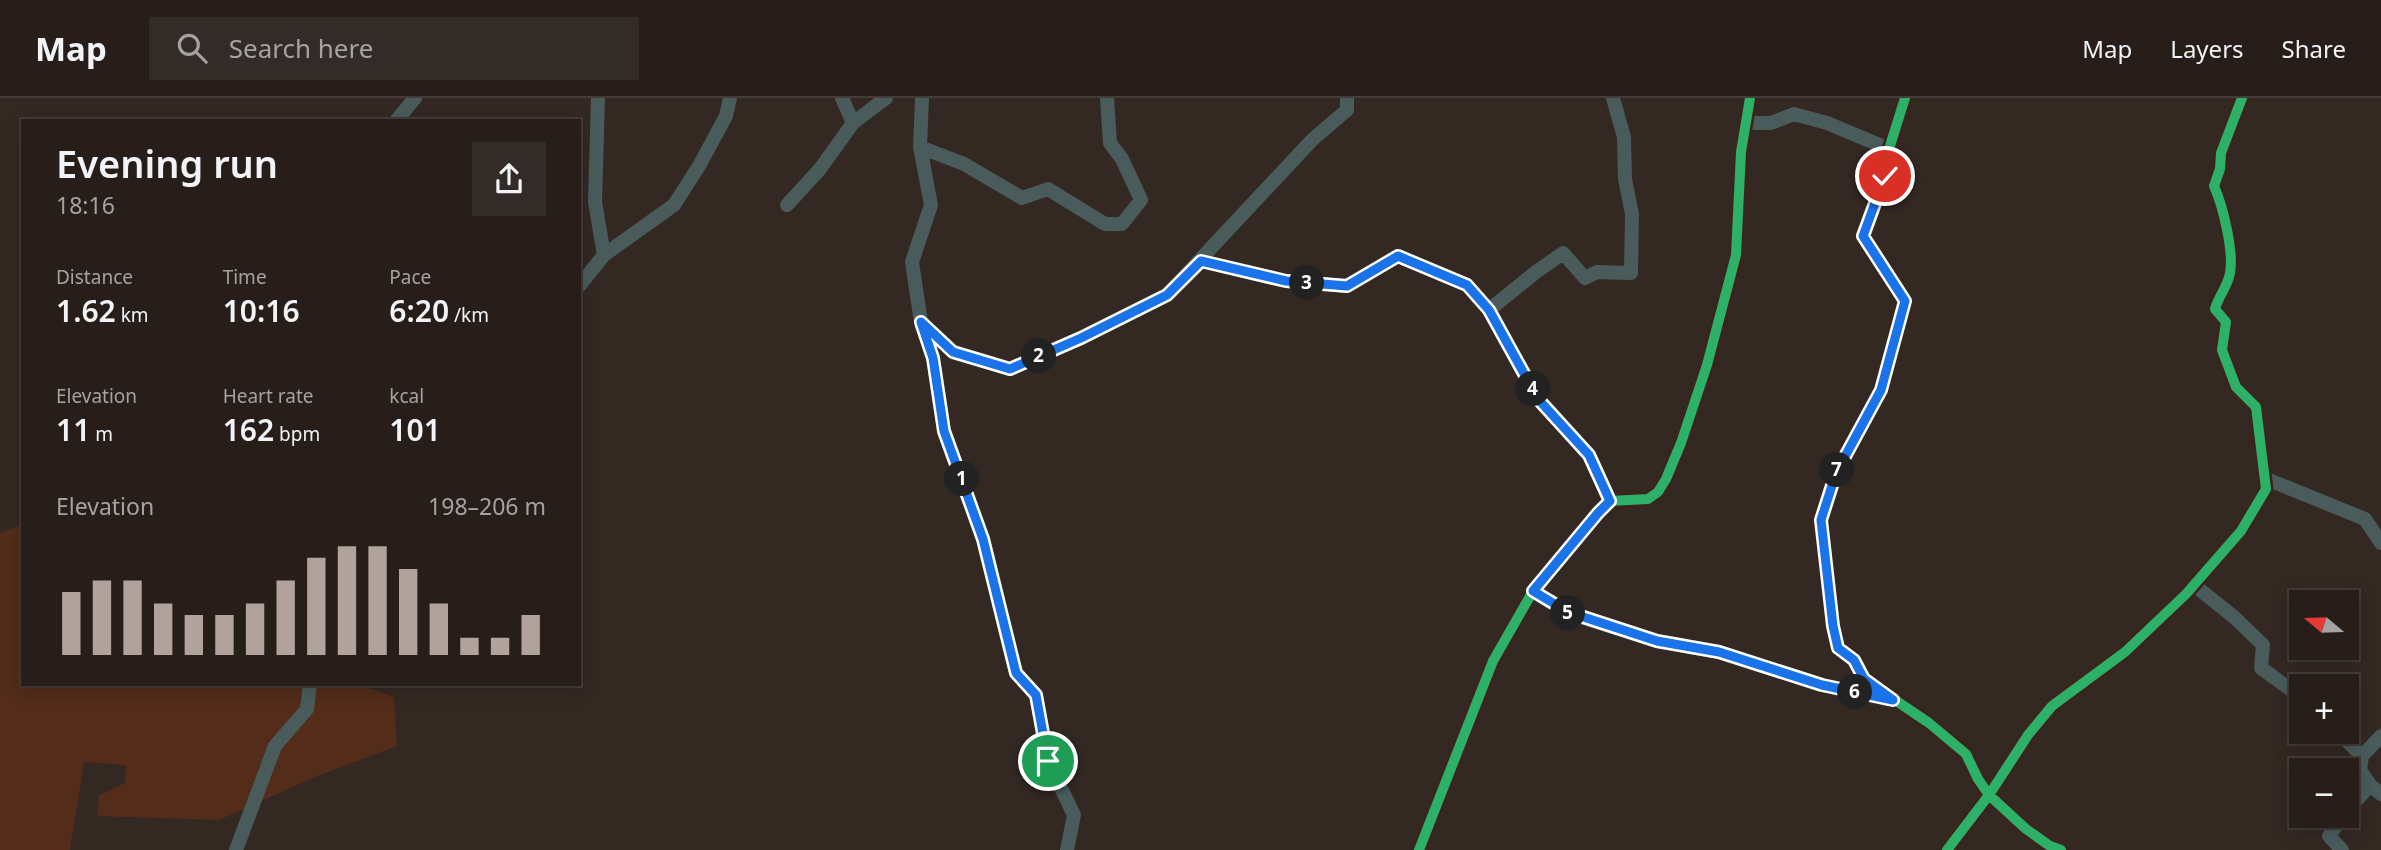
<!DOCTYPE html>
<meta charset="utf-8">
<style>
body{margin:0;font-family:"Noto Sans",sans-serif;background:#332b27;color:#f1f3f6;height:100vh;display:flex;flex-direction:column;font-size:26px;white-space:nowrap}
*{box-sizing:border-box;margin:0}
p{font-size:23px;color:#a4a2a2}
.icon{flex:none;width:38px;height:38px;fill:none;stroke:currentColor;stroke-width:2;stroke-linecap:round;stroke-linejoin:round}
.map{position:relative;flex:1;overflow:hidden}
.panel{position:absolute;left:21px;top:21px;width:560px;height:567px;display:flex;flex-direction:column;background:#271e1a;border-radius:0px;box-shadow:0 4px 18px #0003,0 0 0 2px #433c39}
.panel>*{flex:none}
.needle{width:46px;rotate:289deg}
.tools{position:absolute;left:2289px;top:492px;display:grid;gap:14px}
.tools a{display:grid;place-items:center;width:70px;height:70px;border-radius:0px;background:#271e1a;box-shadow:0 4px 18px #0003,0 0 0 2px #433c39;font-size:35px}
.pin{position:absolute;display:grid;place-items:center;width:60px;height:60px;color:#fff;margin:-30px;border:4px solid #fff;border-radius:50%;box-shadow:0 2px 7px #0007}
.km{position:absolute;width:35px;height:35px;margin:-18px;border-radius:50%;background:#222;color:#fff;font-size:19px;line-height:35px;text-align:center}
.round{display:grid;place-items:center;flex:none;width:74px;height:74px;border-radius:0px;background:#332b27}
.head{display:flex;align-items:center;justify-content:space-between;height:119px;padding:0 35px}
h1{font-size:38px;font-weight:600;line-height:52px}
.stats{display:grid;grid-template-columns:repeat(3,1fr);gap:10px;height:119px;padding:7px 35px}
.stats div{display:grid;align-content:center}
.stats b{font-size:30px;font-weight:600}
.stats small{font-size:19px;font-weight:400}
.stats p{font-size:19px}
.chart{height:196px;padding:14px 35px}
.chart p{display:flex;justify-content:space-between}
.chart svg{width:100%;height:126px;margin-top:7px;stroke:#b1a39c;stroke-width:6}
header{display:flex;align-items:center;gap:42px;box-sizing:border-box;height:98px;padding:0 35px;background:#271e1a;border-bottom:2px solid #433c39}
header strong{font-size:33px}
nav{display:flex;gap:38px;margin-inline-start:auto;font-size:24px}
.search{width:490px;height:63px;background:#332b27;display:flex;align-items:center;gap:18px;box-sizing:border-box;padding:0 24px;border-radius:0px;color:#a4a2a2;font-size:26px}
.map>svg:first-child{display:block}
.green{fill:#532c1a}
.lines{fill:none;stroke-linecap:round;stroke-linejoin:round}
.minor{stroke:#495c5b;stroke-width:14}
.cycleway-casing{stroke:#3c241a;stroke-width:15}
.cycleway{stroke:#2db169;stroke-width:10}
.route-casing{stroke:#fff;stroke-width:14}
.route{stroke:#1a73e8;stroke-width:9}
</style>
<header>
<strong>Map</strong>
<div class="search"><svg class="icon" aria-label="search" viewBox="0 0 24 24"><circle cx="10" cy="10" r="6"/><path d="M15 15l6 6"/></svg>Search here</div>
<nav><a>Map</a><a>Layers</a><a>Share</a></nav>
</header>
<div class="map">
<svg width="2381" height="752" viewBox="0 0 2381 752">
<rect width="100%" height="100%" fill="#342822"/>
<!-- green -->
<path class="green" d="M23 426V586H356L394 599 397 648 315 679 219 722 97 718 99 697 125 685 126 667 84 664 70 752H0V435Z"/>
<g class="lines">
<!-- minor -->
<path class="minor" d="M842 0 853 25
M922 0 920 49 931 107 912 164 921 224 953 254 1010 271 1081 240 1167 197 1313 41 1347 12V0
M1905 0 1889 51 1885 78 1863 138 1905 203 1881 292 1836 375 1821 422 1833 528 1838 550 1854 562 1864 581 1929 625 1966 656 1978 681 1989 697 2026 731 2050 748 2061 752
M396 23 415 0
M1746 25H1771L1794 16 1827 25 1889 51
M920 49 964 66 1022 100 1048 91 1105 126H1122L1141 102 1122 61 1110 45 1107 0
M787 107 820 71 853 25 886 0
M604 157 674 107 699 68 726 18 730 0
M1201 163 1286 183 1347 188 1398 158 1467 187 1489 212 1538 301 1589 357 1610 403
M579 188 604 157 595 104 598 0
M1489 212 1536 174 1563 155 1585 180 1597 174 1631 175 1632 116 1625 81 1624 39 1613 0
M922 228 933 259 944 333 983 441 1016 575 1036 597 1048 663 1074 717 1067 752
M2266 391 2269 382 2365 421 2381 445
M2194 487 2234 519 2263 547 2261 570 2301 599
M1533 493 1568 515 1657 543 1719 554 1822 587 1888 601
M2338 634 2362 658
M2381 638 2362 658 2360 672 2370 687 2381 696
M2347 713 2370 687
M236 752 275 648 307 611 310 586
M1419 752 1493 563 1533 493 1598 415 1610 403 1648 401 1658 394 1666 381 1681 345 1707 267 1736 157 1741 54 1750 0
M1947 752 1989 697 2028 637 2052 608 2125 554 2186 496 2241 433 2266 391 2256 309 2236 289 2222 252 2226 224 2215 211C2218 199 2228 188 2230 175 2234 154 2223 108 2214 88L2220 71 2221 55 2242 0
M2342 752 2329 738 2343 718"/>
<defs>
<path id="cycleway" d="M1905 0 1889 51 1885 78 1863 138 1905 203 1881 292 1836 375 1821 422 1833 528 1838 550 1854 562 1864 581 1929 625 1966 656 1978 681 1989 697 2026 731 2050 748 2061 752
M1419 752 1493 563 1533 493 1598 415 1610 403 1648 401 1658 394 1666 381 1681 345 1707 267 1736 157 1741 54 1750 0
M1947 752 1989 697 2028 637 2052 608 2125 554 2186 496 2241 433 2266 391 2256 309 2236 289 2222 252 2226 224 2215 211C2218 199 2228 188 2230 175 2234 154 2223 108 2214 88L2220 71 2221 55 2242 0"/>
</defs>
<!-- cycleway casing -->
<use href="#cycleway" class="cycleway-casing"/>
<!-- cycleway -->
<use href="#cycleway" class="cycleway"/>
</g>
<g class="lines">
<defs>
<path id="route" d="M1048 663 1036 597 1016 575 983 441 944 333 933 260 921 224 953 254 1010 271 1081 240 1167 197 1201 163 1286 183 1347 188 1398 158 1467 187 1489 212 1538 301 1589 357 1610 403 1598 415 1533 493 1568 514 1657 543 1719 554 1822 587 1893 602 1864 581 1854 562 1838 550 1833 528 1821 422 1836 375 1881 292 1905 203 1863 138 1885 78"/>
</defs>
<!-- route casing -->
<use href="#route" class="route-casing"/>
<!-- route -->
<use href="#route" class="route"/>
</g>
</svg>
<div class="tools">
<a><svg class="needle" viewBox="-14 -14 28 28"><path d="M0-13l5 13h-10z" fill="#e53935"/><path d="M0 13l5-13h-10z" fill="#a4a2a2"/></svg></a>
<a>+</a>
<a>−</a>
</div>
<div class="pin" style="left:1048px;top:663px;background:#1e9e55"><svg class="icon" aria-label="arrive" viewBox="0 0 24 24"><path d="M6 21V4h12l-3 4 3 4H6"/></svg></div>
<div class="pin" style="left:1885px;top:78px;background:#d93025"><svg class="icon" aria-label="check" viewBox="0 0 24 24"><path d="M5 12l5 5 9-10"/></svg></div>
<b class="km" style="left:962px;top:381px">1</b>
<b class="km" style="left:1039px;top:258px">2</b>
<b class="km" style="left:1307px;top:185px">3</b>
<b class="km" style="left:1533px;top:291px">4</b>
<b class="km" style="left:1568px;top:515px">5</b>
<b class="km" style="left:1855px;top:594px">6</b>
<b class="km" style="left:1837px;top:372px">7</b>
<section class="panel">
<div class="head"><div><h1>Evening run</h1><p>18:16</p></div><a class="round"><svg class="icon" aria-label="share" viewBox="0 0 24 24"><path d="M12 15V3M7 8l5-5 5 5M5 13v7h14v-7"/></svg></a></div>
<div class="stats">
<div><p>Distance</p><b>1.62<small> km</small></b></div>
<div><p>Time</p><b>10:16</b></div>
<div><p>Pace</p><b>6:20<small> /km</small></b></div>
</div>
<div class="stats">
<div><p>Elevation</p><b>11<small> m</small></b></div>
<div><p>Heart rate</p><b>162<small> bpm</small></b></div>
<div><p>kcal</p><b>101</b></div>
</div>
<div class="chart"><p><span>Elevation</span>198–206 m</p>
<svg viewBox="0 0 160 44" preserveAspectRatio="none"><path d="M5 44V22M15 44V18M25 44V18M35 44V26M45 44V30M55 44V30M65 44V26M75 44V18M85 44V10M95 44V6M105 44V6M115 44V14M125 44V26M135 44V38M145 44V38M155 44V30"/></svg>
</div>
</section>
</div>
